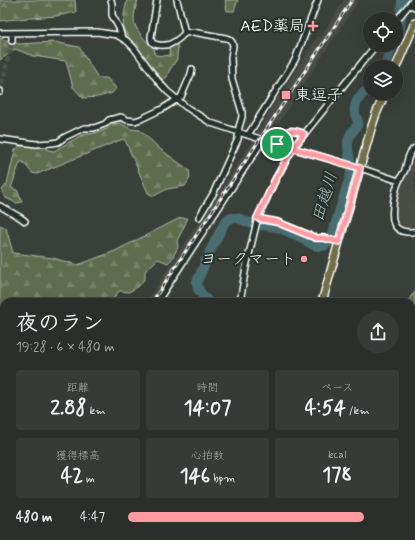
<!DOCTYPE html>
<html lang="ja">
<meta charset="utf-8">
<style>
body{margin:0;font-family:Mynerve,"Klee One",sans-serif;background:#373b37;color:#f1f3f6;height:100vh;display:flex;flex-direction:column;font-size:15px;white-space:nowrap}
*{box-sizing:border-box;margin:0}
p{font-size:13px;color:#a6a9a9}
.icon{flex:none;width:22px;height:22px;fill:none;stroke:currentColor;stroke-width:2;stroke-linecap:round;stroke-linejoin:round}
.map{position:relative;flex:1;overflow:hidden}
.details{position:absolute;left:0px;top:298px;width:415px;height:242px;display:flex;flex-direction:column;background:#2b2f2b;border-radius:12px 12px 0 0;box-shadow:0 4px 16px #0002,0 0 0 1px #474a47}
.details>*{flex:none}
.fabs{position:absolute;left:363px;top:12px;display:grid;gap:8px}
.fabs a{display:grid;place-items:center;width:40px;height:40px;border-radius:50%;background:#2b2f2b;box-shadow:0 4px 16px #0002,0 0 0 1px #474a47;font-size:20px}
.pin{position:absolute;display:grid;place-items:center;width:34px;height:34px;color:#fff;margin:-17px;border:2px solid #fff;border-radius:50%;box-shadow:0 1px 4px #0007}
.round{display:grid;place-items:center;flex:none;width:42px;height:42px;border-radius:21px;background:#373b37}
.headline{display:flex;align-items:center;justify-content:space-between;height:68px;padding:0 16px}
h1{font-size:22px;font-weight:700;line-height:30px}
.figures{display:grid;grid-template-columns:repeat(3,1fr);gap:6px;height:68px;padding:4px 16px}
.figures div{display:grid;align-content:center;border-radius:4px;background:#373b37;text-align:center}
.figures b{font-size:20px;font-weight:700}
.figures small{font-size:11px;font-weight:400}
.figures p{font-size:11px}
ul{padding:0 16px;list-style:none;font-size:13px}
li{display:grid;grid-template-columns:64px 48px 1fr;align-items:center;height:30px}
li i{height:10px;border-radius:5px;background:#ff9aa2}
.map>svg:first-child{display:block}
.built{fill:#4a4b45}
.forest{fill:url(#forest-firs);stroke:#afb6a7}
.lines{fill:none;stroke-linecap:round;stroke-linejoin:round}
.river{stroke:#4a6d70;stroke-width:10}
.minor-tunnel{stroke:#4d524d;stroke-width:5;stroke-dasharray:5 2.5;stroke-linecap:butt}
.minor-casing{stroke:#fff;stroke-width:8}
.major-casing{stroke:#fff;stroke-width:10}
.minor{stroke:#26332d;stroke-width:5}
.major{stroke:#71704a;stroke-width:7}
.rail-casing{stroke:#fff;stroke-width:3}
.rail{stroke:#26332d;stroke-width:1.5;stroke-dasharray:4.5;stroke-linecap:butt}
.route-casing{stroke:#fff;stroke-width:8}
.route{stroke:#ff9aa2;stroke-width:5}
.poi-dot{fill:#ff9aa2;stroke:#26332d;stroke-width:1.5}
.labels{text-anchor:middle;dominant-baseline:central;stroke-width:4;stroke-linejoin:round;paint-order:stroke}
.poi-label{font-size:16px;fill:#fff;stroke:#26332d;text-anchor:end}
.water-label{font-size:17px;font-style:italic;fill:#aebdbf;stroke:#26332d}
</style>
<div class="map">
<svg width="415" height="540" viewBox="0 0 415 540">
<defs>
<pattern id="forest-firs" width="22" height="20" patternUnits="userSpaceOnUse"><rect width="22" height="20" fill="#5f6d4f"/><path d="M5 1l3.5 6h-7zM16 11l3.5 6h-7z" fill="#778369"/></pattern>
</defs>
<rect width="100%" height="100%" fill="#393f39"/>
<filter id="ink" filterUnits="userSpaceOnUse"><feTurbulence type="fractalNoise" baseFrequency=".025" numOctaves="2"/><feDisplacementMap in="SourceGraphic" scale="8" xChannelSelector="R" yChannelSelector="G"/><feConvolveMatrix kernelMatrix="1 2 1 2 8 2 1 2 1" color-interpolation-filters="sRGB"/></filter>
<g filter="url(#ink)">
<!-- built -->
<path class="built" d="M344 0H359L278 124 275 123 266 137 257 133 271 110H270L318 36 320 37Z
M253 140 259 143 153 302H146Z
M415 152V231H413L399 228 395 221 394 209 396 193 403 176 406 174 413 153Z"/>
<!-- forest -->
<path class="forest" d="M0 0H75L76 12 56 16 6 20 0 21Z
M127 0H138C136 6 134 13 134 19 133 28 147 43 154 48L155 55 164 56 169 55 170 46 174 45H177L178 48 177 55V59L169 71 167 77 163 80 161 78 125 33C121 22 125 11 127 0Z
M225 0H238L234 11H227Z
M0 38 19 44 54 42 79 47 98 78H107L116 88 112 93 98 97 83 98 73 87 66 61 33 56 15 49 0 60Z
M120 123 131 129 140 130 160 149 189 170 190 178 185 186 167 189 154 196 148 193 125 140 123 139 37 174 32 173 23 162H20L11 188 17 190 22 202 16 203 4 197 2 190 7 184 15 150 20 146 47 147 48 150 54 151 82 135 95 133 107 129 111 124Z
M180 218H188L177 241 178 247 172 259 168 263 158 259 145 271V278L139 286 129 292 119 291 111 302H4V336L0 333V225L6 228 13 253 53 258 78 265 115 251Z
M415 292V339L411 327V302H409L411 296Z
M411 427 415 432V476L413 462 411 459Z"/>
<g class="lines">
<!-- river -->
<path class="river" d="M396 37 400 29 402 0
M385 67 392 45
M208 302C204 295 196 291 197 282L210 251 225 222C234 213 242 221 251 223 260 226 268 225 277 227 289 231 302 239 314 245 323 248 326 246 331 238L351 174C352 163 347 153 348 142 349 138 350 134 353 131 355 128 357 127 358 123 358 120 356 117 355 114 353 102 361 94 370 88"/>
<!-- minor-tunnel -->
<path class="minor-tunnel" d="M0 91 12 41"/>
<defs>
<path id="minor" d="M111 0 112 4V15L119 28 122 38
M157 0 151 37C151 40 151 41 153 43 157 46 168 46 172 43 177 41 181 37 185 33
M177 0 185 33 193 32 226 38 229 39 232 42 233 46 231 57 232 79 242 112V117L239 127 238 139 213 194 199 217
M409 5 415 7
M396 21 413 0
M0 33 97 32 117 35 127 41 134 48 158 81 167 91 186 107 211 123 263 140 360 168 399 181
M12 41V33
M0 92V91
M248 135 295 60 318 0
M0 139 36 144 52 143 58 142 65 137 84 128H94L105 124 109 120 121 117 127 120 135 121 141 119 162 109 181 97 191 74 192 69
M277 144C279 140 282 135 285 133 290 129 299 131 304 134
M415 148C408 152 407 163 405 170 403 174 401 177 399 181 395 190 390 214 394 224 395 226 398 229 400 230 405 233 410 232 415 232
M0 206 21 218 25 221
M257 219 277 222 316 238H324L339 242
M157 302 263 140
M240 302 246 267 257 221 275 180 293 148 376 45
M0 341 4 348
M411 381 415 385
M0 417 4 414
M411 514 415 515
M0 531H4
M51 536 74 540
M250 536 282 540
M37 540 38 536
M85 540 86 536
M198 540 199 536
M386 540V536"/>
<path id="major" d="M396 67 415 23
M322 302 371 129 376 114 385 93
M227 540V536"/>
</defs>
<!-- minor casing -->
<use href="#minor" class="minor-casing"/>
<!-- major casing -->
<use href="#major" class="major-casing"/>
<!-- minor -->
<use href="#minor" class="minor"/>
<!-- major -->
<use href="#major" class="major"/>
<defs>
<path id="rail" d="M152 302 352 0
M0 531 4 525"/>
</defs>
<!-- rail casing -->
<use href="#rail" class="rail-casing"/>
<!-- rail -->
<use href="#rail" class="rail"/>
</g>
</g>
<g class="lines" filter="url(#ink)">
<defs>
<path id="route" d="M277 144 293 148 275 180 257 218 277 222 316 238H324L339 242 360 168 293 148 304 134C299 131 290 129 285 133 282 135 279 140 277 144"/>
</defs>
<!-- route casing -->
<use href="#route" class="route-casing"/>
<!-- route -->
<use href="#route" class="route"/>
</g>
<!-- markers -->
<g class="poi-dot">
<path d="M311 20h4v4h4v4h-4v4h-4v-4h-4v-4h4z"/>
<rect x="281" y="90" width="10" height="10" rx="2"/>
<circle cx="304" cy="259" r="4"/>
</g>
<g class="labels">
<!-- poi labels -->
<g class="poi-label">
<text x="305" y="26">AED薬局</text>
<text x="295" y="95" text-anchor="start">東逗子</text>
<text x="296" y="259">ヨークマート</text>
</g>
<!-- water labels -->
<g class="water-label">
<text transform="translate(325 197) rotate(-73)">田越川</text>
</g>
</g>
</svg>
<div class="fabs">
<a><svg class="icon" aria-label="locate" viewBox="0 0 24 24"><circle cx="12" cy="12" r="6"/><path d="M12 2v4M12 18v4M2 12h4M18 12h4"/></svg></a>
<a><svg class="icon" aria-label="layers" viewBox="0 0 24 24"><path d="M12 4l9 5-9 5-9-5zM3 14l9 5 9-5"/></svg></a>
</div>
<div class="pin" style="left:277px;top:144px;background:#1e9e55"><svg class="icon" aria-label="arrive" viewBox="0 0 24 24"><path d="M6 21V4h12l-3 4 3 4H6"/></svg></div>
<section class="details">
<div class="headline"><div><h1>夜のラン</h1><p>19:28 · 6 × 480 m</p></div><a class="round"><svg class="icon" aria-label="share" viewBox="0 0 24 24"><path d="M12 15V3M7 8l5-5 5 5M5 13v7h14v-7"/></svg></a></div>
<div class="figures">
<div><p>距離</p><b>2.88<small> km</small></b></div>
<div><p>時間</p><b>14:07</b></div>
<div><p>ペース</p><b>4:54<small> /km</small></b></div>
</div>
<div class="figures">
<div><p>獲得標高</p><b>42<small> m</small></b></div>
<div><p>心拍数</p><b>146<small> bpm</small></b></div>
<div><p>kcal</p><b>178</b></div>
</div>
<ul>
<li><b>480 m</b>4:47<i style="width:87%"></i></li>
</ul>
</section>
</div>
